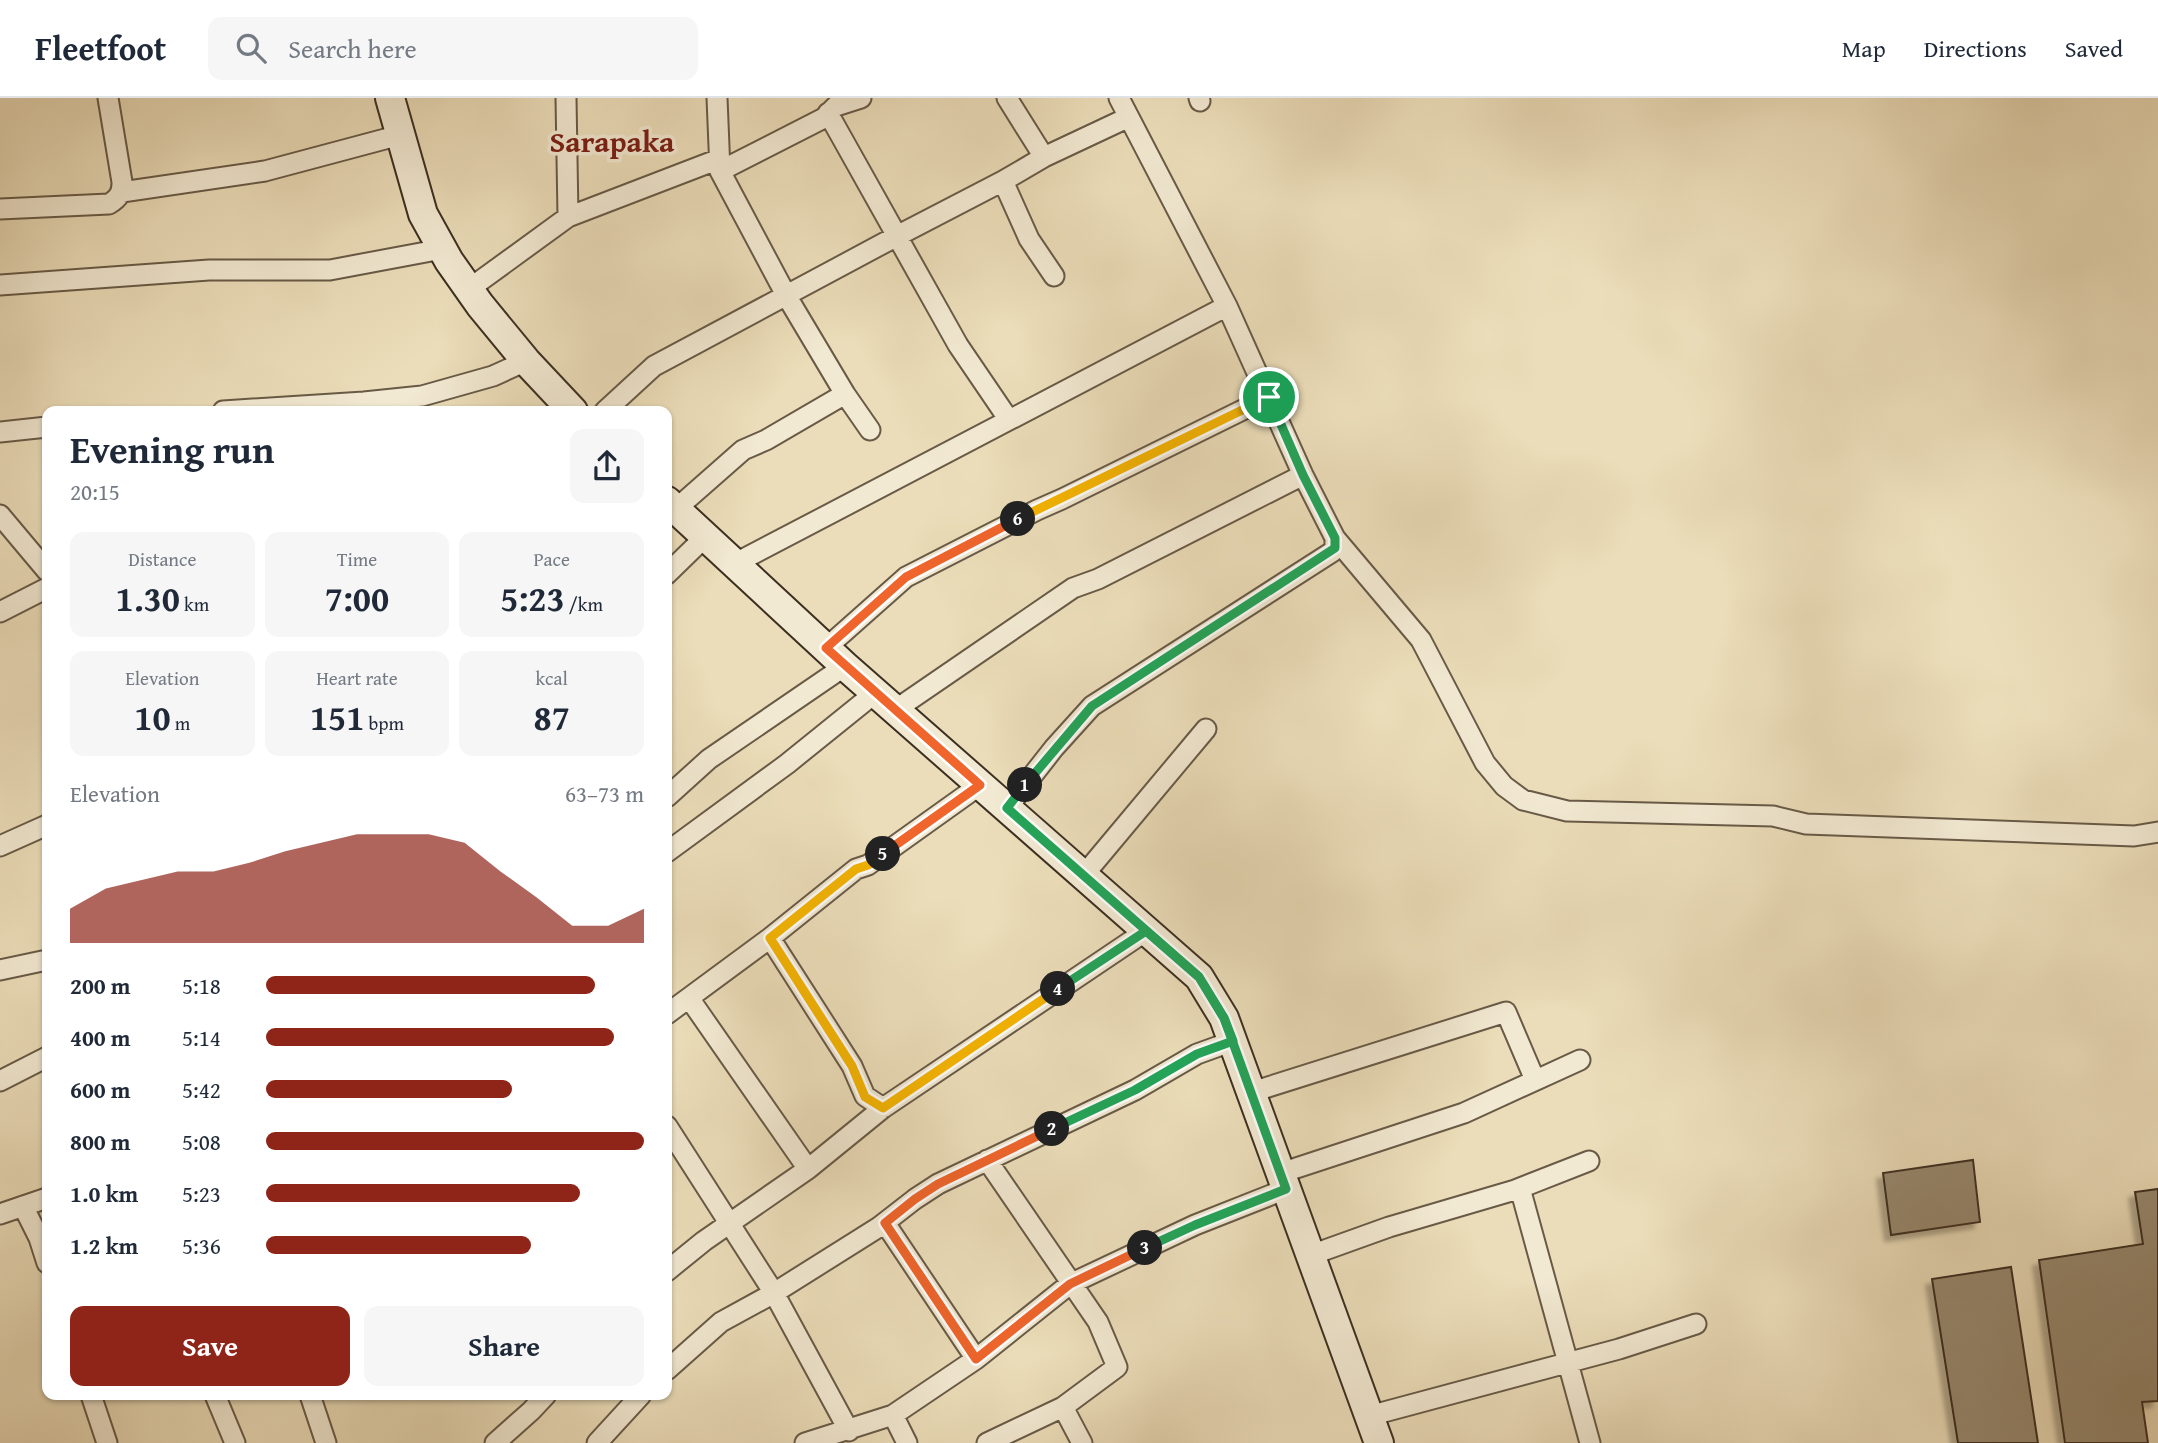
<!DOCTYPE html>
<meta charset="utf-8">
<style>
body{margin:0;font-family:"Gentium Book Plus",serif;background:#f6f6f7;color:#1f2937;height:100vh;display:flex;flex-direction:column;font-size:26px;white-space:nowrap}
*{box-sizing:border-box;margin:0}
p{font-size:23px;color:#747a83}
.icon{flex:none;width:38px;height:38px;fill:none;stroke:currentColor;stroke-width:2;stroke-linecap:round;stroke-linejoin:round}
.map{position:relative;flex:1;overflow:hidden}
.side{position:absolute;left:42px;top:308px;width:630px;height:994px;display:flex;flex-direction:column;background:#fff;border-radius:14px;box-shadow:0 2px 5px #0004}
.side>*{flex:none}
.pin{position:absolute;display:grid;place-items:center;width:60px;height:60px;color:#fff;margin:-30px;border:4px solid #fff;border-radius:50%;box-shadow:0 2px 7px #0007}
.km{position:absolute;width:35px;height:35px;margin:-18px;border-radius:50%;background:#222;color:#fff;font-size:19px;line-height:35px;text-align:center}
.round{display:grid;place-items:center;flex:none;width:74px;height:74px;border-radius:14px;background:#f6f6f7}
.overview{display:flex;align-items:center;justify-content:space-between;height:119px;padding:0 28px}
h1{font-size:38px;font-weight:700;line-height:52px}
.figures{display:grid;grid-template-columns:repeat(3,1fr);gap:10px;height:119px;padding:7px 28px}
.figures div{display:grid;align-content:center;border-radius:14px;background:#f6f6f7;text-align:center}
.figures b{font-size:35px;font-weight:700}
.figures small{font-size:19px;font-weight:400}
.figures p{font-size:19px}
.chart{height:196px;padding:14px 28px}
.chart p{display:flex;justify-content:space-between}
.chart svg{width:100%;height:126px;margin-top:7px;fill:#8f2418;opacity:.7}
.cta{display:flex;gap:14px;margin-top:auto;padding:14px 28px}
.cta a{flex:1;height:80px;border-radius:14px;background:#8f2418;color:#fff;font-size:28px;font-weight:700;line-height:80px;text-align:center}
.cta a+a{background:#f6f6f7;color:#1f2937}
ul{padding:0 28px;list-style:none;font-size:23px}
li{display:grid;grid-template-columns:112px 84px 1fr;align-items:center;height:52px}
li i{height:18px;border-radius:9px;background:#8f2418}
header{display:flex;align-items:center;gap:42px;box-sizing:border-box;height:98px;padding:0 35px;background:#fff;border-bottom:2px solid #e0e1e3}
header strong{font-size:33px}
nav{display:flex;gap:38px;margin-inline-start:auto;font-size:24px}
.search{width:490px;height:63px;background:#f6f6f7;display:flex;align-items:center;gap:18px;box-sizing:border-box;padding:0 24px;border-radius:14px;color:#747a83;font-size:26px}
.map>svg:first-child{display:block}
.building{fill:#978970;stroke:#3c2f21;stroke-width:2;filter:url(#shadow)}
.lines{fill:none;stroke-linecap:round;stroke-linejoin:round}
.minor-casing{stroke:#685a47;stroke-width:23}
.secondary-casing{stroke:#3c2f21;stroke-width:32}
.minor{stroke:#f2e9d2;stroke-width:19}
.secondary{stroke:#f2e9d2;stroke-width:28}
.split-1-casing{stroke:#fff;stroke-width:14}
.split-2-casing{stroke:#fff;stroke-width:14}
.split-3-casing{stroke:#fff;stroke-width:14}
.split-4-casing{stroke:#fff;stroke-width:14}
.split-5-casing{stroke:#fff;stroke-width:14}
.split-6-casing{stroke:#fff;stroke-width:14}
.split-7-casing{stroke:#fff;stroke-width:14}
.split-1{stroke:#22a559;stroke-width:9}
.split-2{stroke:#22a559;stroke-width:9}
.split-3{stroke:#f0652b;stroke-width:9}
.split-4{stroke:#22a559;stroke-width:9}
.split-5{stroke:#f5b400;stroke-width:9}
.split-6{stroke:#f0652b;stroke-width:9}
.split-7{stroke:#f5b400;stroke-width:9}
.labels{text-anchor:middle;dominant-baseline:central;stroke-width:7;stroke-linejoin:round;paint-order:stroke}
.district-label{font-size:30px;font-weight:bold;fill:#7a1f14;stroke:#f2e9d2}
</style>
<header>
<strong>Fleetfoot</strong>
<div class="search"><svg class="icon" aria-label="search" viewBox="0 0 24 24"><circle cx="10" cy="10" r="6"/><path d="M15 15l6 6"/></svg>Search here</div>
<nav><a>Map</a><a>Directions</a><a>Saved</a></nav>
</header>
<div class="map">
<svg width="2158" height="1345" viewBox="0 0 2158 1345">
<defs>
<filter id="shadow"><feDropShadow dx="-6" dy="6" stdDeviation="2" flood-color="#0004"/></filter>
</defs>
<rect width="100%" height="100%" fill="#ebddb9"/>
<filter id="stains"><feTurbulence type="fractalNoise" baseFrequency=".00286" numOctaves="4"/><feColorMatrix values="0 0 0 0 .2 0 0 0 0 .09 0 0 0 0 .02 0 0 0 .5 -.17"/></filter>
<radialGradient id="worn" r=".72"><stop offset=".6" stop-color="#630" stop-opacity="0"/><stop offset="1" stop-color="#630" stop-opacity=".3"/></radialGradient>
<!-- building -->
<path class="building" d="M1973 1062 1980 1124 1891 1137 1883 1075Z
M2158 1091V1303L2142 1304 2148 1345H2065L2039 1162 2143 1146 2135 1094Z
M2011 1169 2038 1345H1958L1932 1181Z"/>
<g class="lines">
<defs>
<path id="minor" d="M566 0 568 119
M1007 0 1044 59
M1119 0 1227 208 1303 377 1335 440 1421 542 1485 665 1504 688 1523 702 1567 713 1773 718 1806 726 2134 738 2158 734
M1199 0 1200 3
M828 15 958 247 1009 322
M720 73 824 20 836 8 861 0
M1003 83 1029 141 1054 178
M122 94 265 73 400 37
M0 111 109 106C119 100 122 95 122 84L108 0
M0 187 209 172H330L442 151
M469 191 568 119 719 61
M845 296 870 332
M223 313 364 304 422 298 493 278 526 263
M605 313 654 268 897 138 1003 83 1044 59 1127 20
M0 334 47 329
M676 411 743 352 766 342 845 296 786 197 720 73 717 0
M0 417 47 473
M734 466 1227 208
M667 476 705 439
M0 514 47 490
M826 550 906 479 1037 412 1062 401 1269 299
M895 612 1073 490 1098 481 1303 377
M667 699 709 661 845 568
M1007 710 1054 650 1092 608 1332 454 1335 450V440
M0 748 47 727
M667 754 787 666 875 595
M1083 778 1206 631
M770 840 852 968 865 998 883 1010
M0 872 47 862
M689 900 808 1071
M667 916 770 840 856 771 868 767 980 687
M0 983 47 959
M1252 994 1506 914 1535 982
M667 1028 774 1195 849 1333
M987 1062 1098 1224 1117 1269 1063 1309 987 1345
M1281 1075 1464 1015 1580 962
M1520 1090 1590 1345
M23 1108 39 1140 47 1165
M0 1116 47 1100
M885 1125 976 1261
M1311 1157 1389 1129 1515 1092 1589 1063
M667 1173 704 1143 808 1071 883 1010 1146 833
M667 1272 721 1224 774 1195 879 1129 915 1101 938 1086 1135 992 1197 956 1233 943
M91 1297 107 1345
M215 1297 235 1345
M310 1297 326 1345
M1063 1309 1082 1345
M893 1317 907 1345
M1369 1318 1619 1251 1696 1226
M495 1345 531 1313 546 1297
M597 1345 641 1297
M805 1345 893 1317 976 1261 1070 1186 1195 1127 1286 1091"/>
<path id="secondary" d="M390 0 423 116 449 163 480 207 526 263 573 313
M667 403 845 568 1199 879 1224 920 1379 1345"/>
</defs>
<!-- minor casing -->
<use href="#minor" class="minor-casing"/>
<!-- secondary casing -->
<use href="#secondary" class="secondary-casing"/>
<!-- minor -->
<use href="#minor" class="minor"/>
<!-- secondary -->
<use href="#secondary" class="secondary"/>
</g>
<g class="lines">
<defs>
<path id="split-1" d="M1025 687 1092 608 1335 450V440L1303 377 1269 299"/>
<path id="split-2" d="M1025 687 1007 710 1199 879 1224 920 1233 943 1197 956 1135 992 1052 1031"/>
<path id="split-3" d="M1052 1031 938 1086 915 1101 885 1125 976 1261 1070 1186 1145 1150"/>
<path id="split-4" d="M1058 891 1146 833 1199 879 1224 920 1286 1091 1195 1127 1145 1150"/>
<path id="split-5" d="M883 756 868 767 856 771 770 840 852 968 865 999 883 1010 1058 891"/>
<path id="split-6" d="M883 756 980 687 826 550 906 479 1018 421"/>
<path id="split-7" d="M1018 421 1269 299"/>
</defs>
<!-- split-1 casing -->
<use href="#split-1" class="split-1-casing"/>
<!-- split-2 casing -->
<use href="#split-2" class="split-2-casing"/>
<!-- split-3 casing -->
<use href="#split-3" class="split-3-casing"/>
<!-- split-4 casing -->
<use href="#split-4" class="split-4-casing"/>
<!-- split-5 casing -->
<use href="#split-5" class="split-5-casing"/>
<!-- split-6 casing -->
<use href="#split-6" class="split-6-casing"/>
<!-- split-7 casing -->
<use href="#split-7" class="split-7-casing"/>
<!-- split-1 -->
<use href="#split-1" class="split-1"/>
<!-- split-2 -->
<use href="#split-2" class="split-2"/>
<!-- split-3 -->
<use href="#split-3" class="split-3"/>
<!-- split-4 -->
<use href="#split-4" class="split-4"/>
<!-- split-5 -->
<use href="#split-5" class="split-5"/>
<!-- split-6 -->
<use href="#split-6" class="split-6"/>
<!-- split-7 -->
<use href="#split-7" class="split-7"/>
</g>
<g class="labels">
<!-- district labels -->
<g class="district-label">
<text x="612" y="43">Sarapaka</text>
</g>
</g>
<rect width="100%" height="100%" filter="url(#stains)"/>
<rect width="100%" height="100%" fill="url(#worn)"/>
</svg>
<div class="pin" style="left:1269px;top:299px;background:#1e9e55"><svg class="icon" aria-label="arrive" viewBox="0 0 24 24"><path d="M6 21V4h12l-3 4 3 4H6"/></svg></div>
<b class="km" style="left:1025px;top:687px">1</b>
<b class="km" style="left:1052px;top:1031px">2</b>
<b class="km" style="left:1145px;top:1150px">3</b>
<b class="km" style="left:1058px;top:891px">4</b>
<b class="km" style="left:883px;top:756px">5</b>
<b class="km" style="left:1018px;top:421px">6</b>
<section class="side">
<div class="overview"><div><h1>Evening run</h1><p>20:15</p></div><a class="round"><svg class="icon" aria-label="share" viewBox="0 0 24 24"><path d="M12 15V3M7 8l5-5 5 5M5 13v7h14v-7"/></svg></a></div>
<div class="figures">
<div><p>Distance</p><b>1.30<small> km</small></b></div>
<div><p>Time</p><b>7:00</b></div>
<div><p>Pace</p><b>5:23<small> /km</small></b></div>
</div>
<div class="figures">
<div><p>Elevation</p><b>10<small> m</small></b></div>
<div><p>Heart rate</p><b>151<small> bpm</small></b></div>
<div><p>kcal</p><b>87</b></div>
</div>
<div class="chart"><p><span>Elevation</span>63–73 m</p>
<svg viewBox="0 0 160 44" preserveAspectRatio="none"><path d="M0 44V32L10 25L20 22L30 19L40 19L50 16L60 12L70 9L80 6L90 6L100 6L110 9L120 19L130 28L140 38L150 38L160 32V44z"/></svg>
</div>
<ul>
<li><b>200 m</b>5:18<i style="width:87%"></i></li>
<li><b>400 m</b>5:14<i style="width:92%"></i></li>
<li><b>600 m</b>5:42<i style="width:65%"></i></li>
<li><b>800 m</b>5:08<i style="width:100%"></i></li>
<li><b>1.0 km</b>5:23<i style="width:83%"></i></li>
<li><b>1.2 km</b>5:36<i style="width:70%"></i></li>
</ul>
<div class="cta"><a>Save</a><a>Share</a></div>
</section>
</div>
